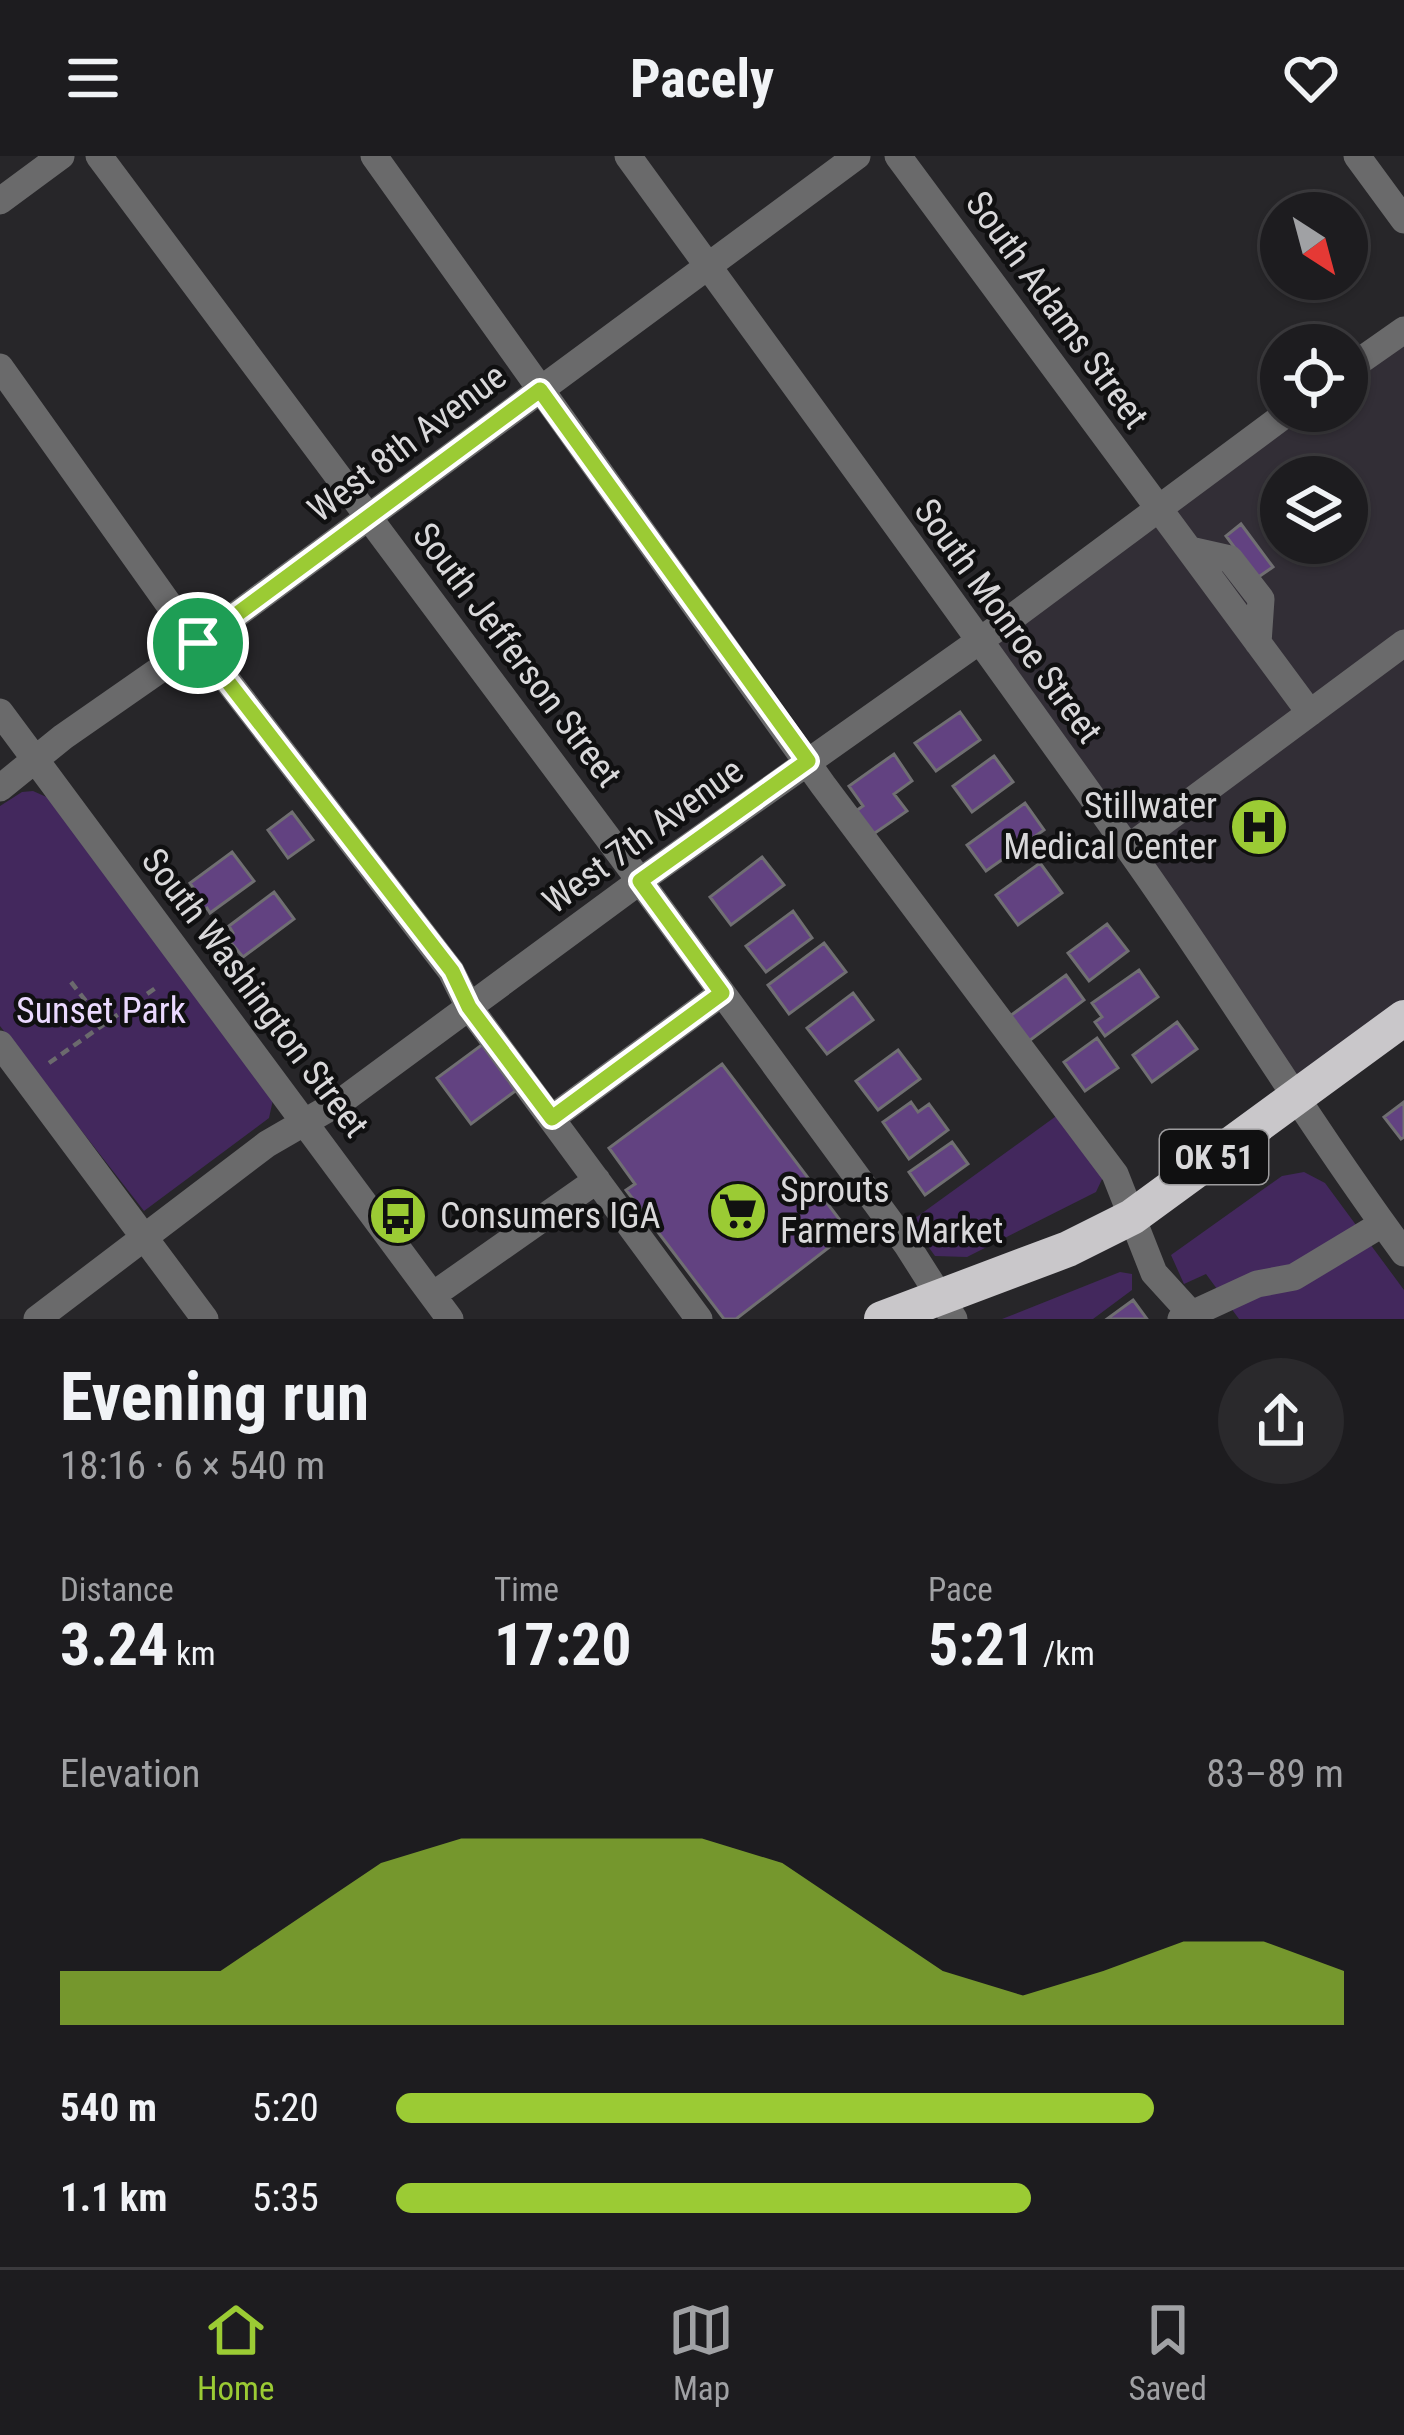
<!DOCTYPE html>
<meta charset="utf-8">
<style>
body{margin:0;font-family:"Roboto Condensed",sans-serif;background:#2a292c;color:#f1f3f6;height:100vh;display:flex;flex-direction:column;font-size:45px;white-space:nowrap}
*{box-sizing:border-box;margin:0}
p{font-size:39px;color:#a0a1a4}
.icon{flex:none;width:66px;height:66px;fill:none;stroke:currentColor;stroke-width:2;stroke-linecap:round;stroke-linejoin:round}
.map{position:relative;height:1163px;overflow:hidden}
.side{display:flex;flex-direction:column;background:#1d1c1f;flex:1}
.side>*{flex:none}
.needle{width:78px;rotate:144deg}
.fabs{position:absolute;left:1260px;top:36px;display:grid;gap:24px}
.fabs a{display:grid;place-items:center;width:108px;height:108px;border-radius:50%;background:#1d1c1f;box-shadow:0 3px 9px #0004,0 0 0 3px #3b3a3d;font-size:60px}
.pin{position:absolute;display:grid;place-items:center;width:102px;height:102px;color:#fff;margin:-51px;border:6px solid #fff;border-radius:50%;box-shadow:0 3px 12px #0007}
.round{display:grid;place-items:center;flex:none;width:126px;height:126px;border-radius:63px;background:#2a292c}
.summary{display:flex;align-items:center;justify-content:space-between;height:204px;padding:0 60px}
h1{font-size:66px;font-weight:700;line-height:90px}
.metrics{display:grid;grid-template-columns:repeat(3,1fr);gap:18px;height:204px;padding:12px 60px}
.metrics div{display:grid;align-content:center}
.metrics b{font-size:60px;font-weight:700}
.metrics small{font-size:33px;font-weight:400}
.metrics p{font-size:33px}
.chart{height:336px;padding:24px 60px}
.chart p{display:flex;justify-content:space-between}
.chart svg{width:100%;height:216px;margin-top:12px;fill:#9bcb34;opacity:.7}
ul{padding:0 60px;list-style:none;font-size:39px}
li{display:grid;grid-template-columns:192px 144px 1fr;align-items:center;height:90px}
li i{height:30px;border-radius:15px;background:#9bcb34}
header{display:flex;justify-content:space-between;align-items:center;height:156px;padding:0 60px;background:#1d1c1f;font-size:54px;font-weight:700}
.tabs{display:flex;justify-content:space-around;align-items:center;height:168px;border-top:3px solid #3b3a3d;background:#1d1c1f;font-size:33px;color:#a0a1a4}
.tabs a{display:grid;justify-items:center;gap:6px}
.tabs .active{color:#9bcb34}
.map>svg:first-child{display:block}
.built{fill:#322e36;fill-rule:evenodd}
.green{fill:#43285d}
.building{fill:#624281;stroke:#706f72;stroke-width:3}
.lines{fill:none;stroke-linecap:round;stroke-linejoin:round}
.path{stroke:#6b6a6d;stroke-width:4.5;stroke-dasharray:9 6;stroke-linecap:butt}
.minor{stroke:#6a6a6b;stroke-width:27}
.highway{stroke:#c9c7ca;stroke-width:36}
.route-casing{stroke:#fff;stroke-width:24}
.route{stroke:#9bcb34;stroke-width:15}
.labels{text-anchor:middle;dominant-baseline:central;stroke-width:9;stroke-linejoin:round;paint-order:stroke}
.shield{fill:#101011;stroke:#9d9c9e;stroke-width:3}
.shield-label{font-size:33px;font-weight:bold;fill:#d9d8da}
.street-label{font-size:36px;fill:#d9d8da;stroke:#101011}
.poi-label{font-size:36px;fill:#d9d8da;stroke:#101011;text-anchor:start}
.park-label{font-size:36px;fill:#ebd9ff;stroke:#101011}
</style>
<header><svg class="icon" aria-label="menu" viewBox="0 0 24 24"><path d="M4 6h16M4 12h16M4 18h16"/></svg>Pacely<svg class="icon" aria-label="heart" viewBox="0 0 24 24"><path d="M12 20l-8-8c-3-5 5-10 8-4 3-6 11-1 8 4z"/></svg></header>
<div class="map">
<svg width="1404" height="1163" viewBox="0 0 1404 1163">
<rect width="100%" height="100%" fill="#272629"/>
<!-- built -->
<path class="built" d="M1404 172V857L1301 931 980 486 1292 255H1347V214ZM1281 321H1347V387H1281Z"/>
<!-- green -->
<path class="green" d="M33 635 51 643 274 939 269 962 144 1055 0 870V650L22 636Z
M1059 958 1104 1019 1096 1036 967 1101 935 1100 914 1071V1063Z
M1304 1016 1325 1027 1404 1134V1163H1239L1206 1118 1184 1128 1171 1099 1282 1020Z
M1120 1116 1132 1118V1134L1093 1163H1002Z"/>
<!-- building -->
<path class="building" d="M1241 368 1273 411 1257 422 1226 380Z
M960 556 980 584 936 615 915 587Z
M894 598 912 625 894 638 907 655 872 679 856 655 863 650 849 630Z
M994 600 1013 626 972 656 953 630Z
M1025 647 1044 674 986 715 967 689Z
M292 656 313 684 288 702 268 674Z
M232 696 254 725 210 757 207 752 201 756 188 738 194 733 190 727Z
M762 701 784 729 731 769 710 741Z
M1040 707 1062 737 1018 769 996 739Z
M274 736 294 763 243 801 227 782 233 777 229 770Z
M793 755 812 782 766 816 746 790Z
M1107 768 1128 795 1089 825 1068 797Z
M824 787 846 816 789 858 768 829Z
M1139 814 1158 841 1105 880 1095 866 1102 861 1092 847Z
M1066 819 1084 844 1025 888 1006 863Z
M853 837 873 864 827 898 807 872Z
M1177 866 1197 893 1152 926 1133 899Z
M1097 882 1118 912 1085 935 1064 906Z
M483 888 518 933 471 968 437 922Z
M898 894 920 923 878 954 856 925Z
M722 908 849 1076 736 1163H724L626 1034 635 1028 609 992Z
M911 946 918 956 929 948 948 974 909 1003 883 966Z
M1404 946V981L1401 983 1384 961Z
M952 986 968 1008 925 1039 909 1016Z
M1133 1144 1147 1163H1107Z"/>
<g class="lines">
<!-- path -->
<path class="path" d="M71 826 102 866
M49 907 157 831"/>
<!-- minor -->
<path class="minor" d="M99 0 640 725 907 1089 954 1163
M374 0 823 629 1115 1018 1154 1117 1196 1163
M628 0C795 230 964 460 1128 692 1223 825 1307 965 1404 1097
M898 0 1310 557
M1357 0 1404 64
M0 45 61 0
M0 211 170 450 451 815 469 851 699 1163
M1347 214 1404 174
M1190 394 1230 403 1261 443 1258 487
M0 556 450 1163
M0 632 63 581 198 487 857 0
M1128 692 1404 487
M0 888 205 1163
M552 962 722 837
M433 1139 597 1024
M37 1163 267 988 343 944 640 725 1006 466 1290 255
M1181 1163 1257 1128 1294 1121 1382 1068"/>
<!-- highway -->
<path class="highway" d="M882 1163 1068 1093 1132 1061 1404 862"/>
</g>
<g class="lines">
<defs>
<path id="route" d="M540 234 808 605 640 725 722 837 552 962 469 851 452 815 198 487Z"/>
</defs>
<!-- route casing -->
<use href="#route" class="route-casing"/>
<!-- route -->
<use href="#route" class="route"/>
</g>
<!-- icons -->
<defs>
<symbol id="hospital-disc" viewBox="-11 -11 22 22"><circle r="9.5" fill="#9bcb34" stroke="#101011"/><path d="M-5-5h3v3.5h4V-5h3V5h-3V1.5h-4V5h-3Z" fill="#111"/></symbol>
<symbol id="supermarket-disc" viewBox="-11 -11 22 22"><circle r="9.5" fill="#9bcb34" stroke="#101011"/><path d="M-6-5.5h2.5l.6 2H6L4.5 2H-2.5L-4.4-4H-6ZM-1.5 3.2a1.3 1.3 0 1 0 .1 0ZM3 3.2a1.3 1.3 0 1 0 .1 0Z" fill="#111"/></symbol>
<symbol id="bus-disc" viewBox="-11 -11 22 22"><circle r="9.5" fill="#9bcb34" stroke="#101011"/><path d="M-5-6H5V4H4V6H2V4H-2V6H-4V4H-5ZM-3.5-4V0h7V-4ZM-3.5 1.2v1.5H-2V1.2ZM2 1.2v1.5H3.5V1.2Z" fill="#111"/></symbol>
</defs>
<g fill-rule="evenodd">
<use href="#hospital-disc" x="1226" y="638" width="66" height="66"/>
<use href="#supermarket-disc" x="705" y="1022" width="66" height="66"/>
<use href="#bus-disc" x="365" y="1027" width="66" height="66"/>
</g>
<g class="labels">
<!-- shield labels -->
<rect class="shield" x="1160" y="974" width="108" height="54" rx="9"/>
<g class="shield-label">
<text x="1214" y="1001">OK 51</text>
</g>
<!-- street labels -->
<g class="street-label">
<text transform="translate(1057 154) rotate(54)">South Adams Street</text>
<text transform="translate(407 287) rotate(-37)">West 8th Avenue</text>
<text transform="translate(1008 465) rotate(54)">South Monroe Street</text>
<text transform="translate(517 499) rotate(53)">South Jefferson Street</text>
<text transform="translate(643 680) rotate(-36)">West 7th Avenue</text>
<text transform="translate(255 837) rotate(53)">South Washington Street</text>
</g>
<!-- poi labels -->
<g class="poi-label">
<text x="1217" y="650" text-anchor="end">Stillwater<tspan x="1217" dy="41">Medical Center</tspan></text>
<text x="780" y="1034">Sprouts<tspan x="780" dy="41">Farmers Market</tspan></text>
<text x="440" y="1060">Consumers IGA</text>
</g>
<!-- park labels -->
<g class="park-label">
<text x="101" y="855">Sunset Park</text>
</g>
</g>
</svg>
<div class="fabs">
<a><svg class="needle" viewBox="-14 -14 28 28"><path d="M0-13l5 13h-10z" fill="#e53935"/><path d="M0 13l5-13h-10z" fill="#a0a1a4"/></svg></a>
<a><svg class="icon" aria-label="locate" viewBox="0 0 24 24"><circle cx="12" cy="12" r="6"/><path d="M12 2v4M12 18v4M2 12h4M18 12h4"/></svg></a>
<a><svg class="icon" aria-label="layers" viewBox="0 0 24 24"><path d="M12 4l9 5-9 5-9-5zM3 14l9 5 9-5"/></svg></a>
</div>
<div class="pin" style="left:198px;top:487px;background:#1e9e55"><svg class="icon" aria-label="arrive" viewBox="0 0 24 24"><path d="M6 21V4h12l-3 4 3 4H6"/></svg></div>
</div>
<section class="side">
<div class="summary"><div><h1>Evening run</h1><p>18:16 · 6 × 540 m</p></div><a class="round"><svg class="icon" aria-label="share" viewBox="0 0 24 24"><path d="M12 15V3M7 8l5-5 5 5M5 13v7h14v-7"/></svg></a></div>
<div class="metrics">
<div><p>Distance</p><b>3.24<small> km</small></b></div>
<div><p>Time</p><b>17:20</b></div>
<div><p>Pace</p><b>5:21<small> /km</small></b></div>
</div>
<div class="chart"><p><span>Elevation</span>83–89 m</p>
<svg viewBox="0 0 160 44" preserveAspectRatio="none"><path d="M0 44V33L10 33L20 33L30 22L40 11L50 6L60 6L70 6L80 6L90 11L100 22L110 33L120 38L130 33L140 27L150 27L160 33V44z"/></svg>
</div>
<ul>
<li><b>540 m</b>5:20<i style="width:80%"></i></li>
<li><b>1.1 km</b>5:35<i style="width:67%"></i></li>
</ul>
</section>
<nav class="tabs">
<a class="active"><svg class="icon" aria-label="home" viewBox="0 0 24 24"><path d="M3 11l9-7 9 7M6 9v11h12V9"/></svg>Home</a>
<a><svg class="icon" aria-label="map" viewBox="0 0 24 24"><path d="M3 6l6-2 6 2 6-2v14l-6 2-6-2-6 2zM9 4v14M15 6v14"/></svg>Map</a>
<a><svg class="icon" aria-label="saved" viewBox="0 0 24 24"><path d="M7 4h10v16l-5-4-5 4z"/></svg>Saved</a>
</nav>
